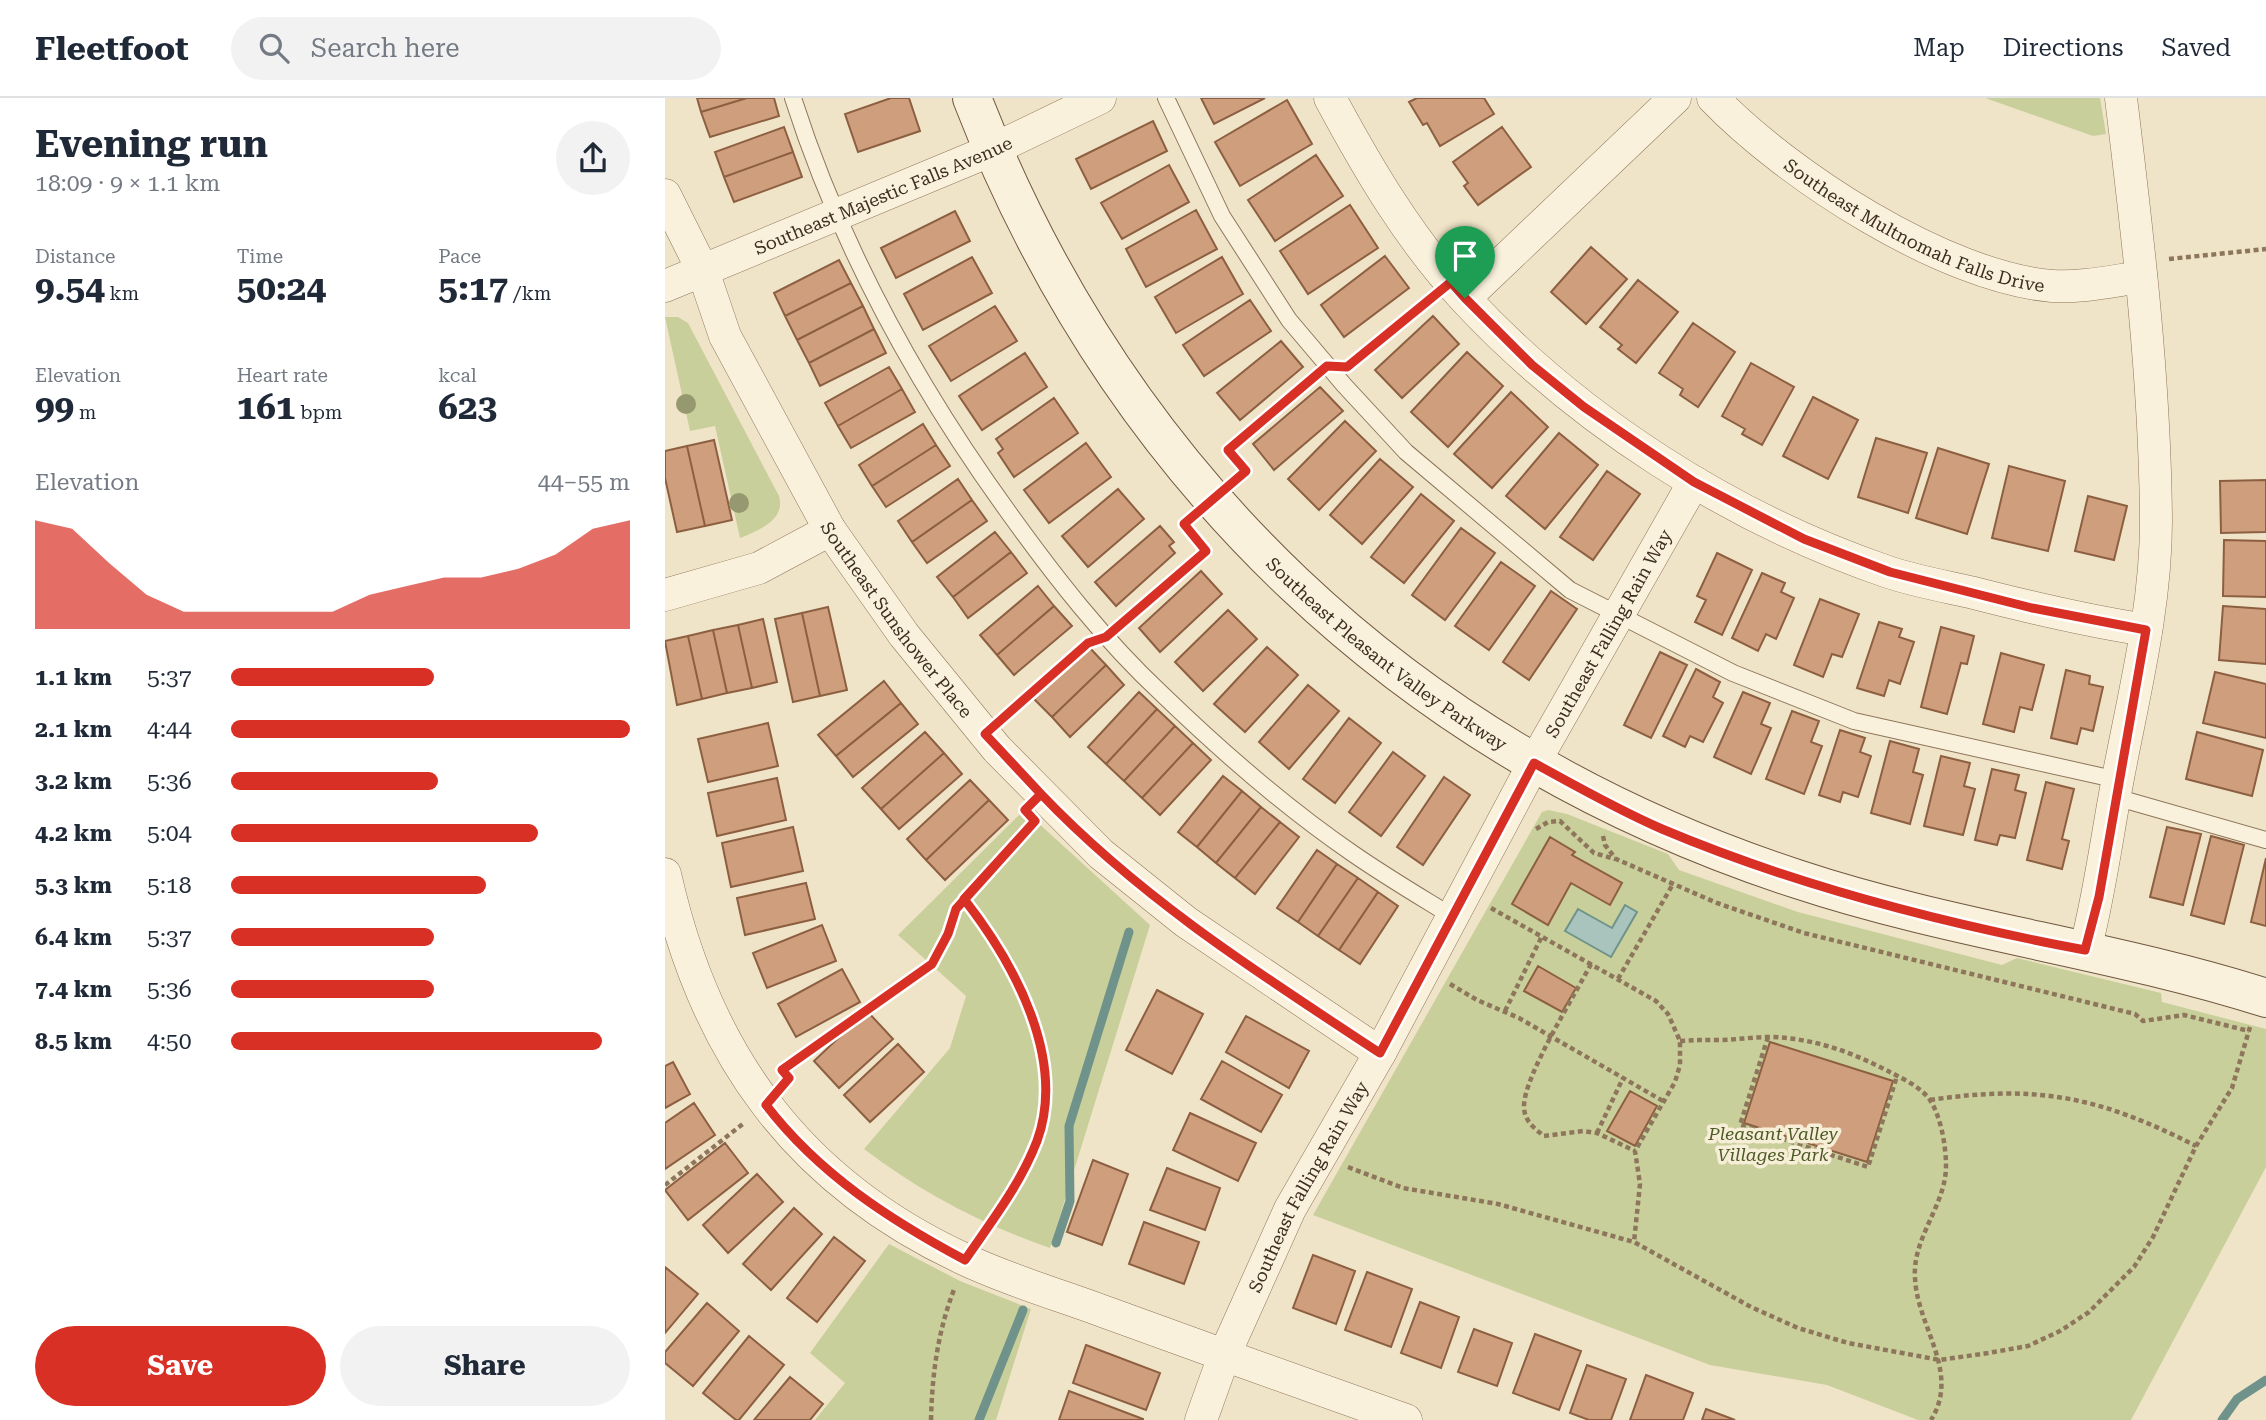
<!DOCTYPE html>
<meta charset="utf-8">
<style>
body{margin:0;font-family:"Roboto Serif",serif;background:#f2f2f3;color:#1f2937;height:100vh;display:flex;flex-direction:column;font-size:26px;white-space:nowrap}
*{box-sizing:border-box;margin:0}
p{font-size:23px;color:#747a83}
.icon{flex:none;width:38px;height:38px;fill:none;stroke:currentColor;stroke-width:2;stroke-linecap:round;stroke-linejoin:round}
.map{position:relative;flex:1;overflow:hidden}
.side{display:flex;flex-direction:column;background:#fff;width:665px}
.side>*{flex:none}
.pin{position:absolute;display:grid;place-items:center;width:60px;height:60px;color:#fff;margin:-72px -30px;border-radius:50% 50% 50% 0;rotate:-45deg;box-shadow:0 0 7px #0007}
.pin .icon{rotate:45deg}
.round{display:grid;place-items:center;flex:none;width:74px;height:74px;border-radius:37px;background:#f2f2f3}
.headline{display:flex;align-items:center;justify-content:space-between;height:119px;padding:0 35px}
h1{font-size:38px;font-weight:700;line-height:52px}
.stats{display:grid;grid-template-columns:repeat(3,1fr);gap:10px;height:119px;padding:7px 35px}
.stats div{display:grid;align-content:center}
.stats b{font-size:35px;font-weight:700}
.stats small{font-size:19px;font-weight:400}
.stats p{font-size:19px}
.chart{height:196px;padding:14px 35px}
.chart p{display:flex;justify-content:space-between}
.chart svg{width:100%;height:126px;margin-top:7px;fill:#d93025;opacity:.7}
.action{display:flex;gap:14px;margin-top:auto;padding:14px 35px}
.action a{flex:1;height:80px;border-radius:42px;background:#d93025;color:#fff;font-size:28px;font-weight:700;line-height:80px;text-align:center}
.action a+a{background:#f2f2f3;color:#1f2937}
ul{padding:0 35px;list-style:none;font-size:23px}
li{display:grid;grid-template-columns:112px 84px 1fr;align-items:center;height:52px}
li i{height:18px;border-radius:9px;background:#d93025}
header{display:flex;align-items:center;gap:42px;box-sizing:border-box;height:98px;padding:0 35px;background:#fff;border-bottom:2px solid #e0e1e3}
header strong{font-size:33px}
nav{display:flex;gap:38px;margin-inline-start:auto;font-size:24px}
.search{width:490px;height:63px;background:#f2f2f3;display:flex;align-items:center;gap:18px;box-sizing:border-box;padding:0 24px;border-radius:38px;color:#747a83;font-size:26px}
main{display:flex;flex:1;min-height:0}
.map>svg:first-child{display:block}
.green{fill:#c9cf9b}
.water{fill:#a9c4bc;stroke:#6f938a;stroke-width:2}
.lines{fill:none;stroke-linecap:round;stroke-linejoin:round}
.stream{stroke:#6f938a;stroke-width:9}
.building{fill:#cf9f7d;stroke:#8d5f41;stroke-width:2}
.lane-casing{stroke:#8d765c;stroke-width:18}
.street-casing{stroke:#8d765c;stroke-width:33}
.secondary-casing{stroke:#6f573f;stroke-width:40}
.path{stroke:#8d765c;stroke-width:4.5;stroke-dasharray:5 3.5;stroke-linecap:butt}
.lane{stroke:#faf1dc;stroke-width:16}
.street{stroke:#faf1dc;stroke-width:32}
.secondary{stroke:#faf1dc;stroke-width:38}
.tree{fill:#96986f}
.route-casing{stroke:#fff;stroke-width:14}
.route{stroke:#d93025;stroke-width:9}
.labels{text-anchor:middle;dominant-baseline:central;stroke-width:7;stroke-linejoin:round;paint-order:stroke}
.street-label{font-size:18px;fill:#3d2e20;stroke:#f7eed8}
.park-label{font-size:18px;font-style:italic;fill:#4d5a26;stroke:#f7eed8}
</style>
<header>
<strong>Fleetfoot</strong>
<div class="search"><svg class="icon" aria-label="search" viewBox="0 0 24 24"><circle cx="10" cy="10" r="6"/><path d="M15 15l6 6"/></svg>Search here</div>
<nav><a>Map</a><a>Directions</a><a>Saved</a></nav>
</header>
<main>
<section class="side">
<div class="headline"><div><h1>Evening run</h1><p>18:09 · 9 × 1.1 km</p></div><a class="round"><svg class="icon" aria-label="share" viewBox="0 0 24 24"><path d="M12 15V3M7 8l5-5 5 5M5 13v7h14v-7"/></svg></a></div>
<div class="stats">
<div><p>Distance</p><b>9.54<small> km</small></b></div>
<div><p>Time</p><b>50:24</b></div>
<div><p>Pace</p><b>5:17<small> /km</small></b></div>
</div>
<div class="stats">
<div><p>Elevation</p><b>99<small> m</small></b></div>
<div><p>Heart rate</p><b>161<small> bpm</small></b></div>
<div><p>kcal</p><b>623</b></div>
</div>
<div class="chart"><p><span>Elevation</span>44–55 m</p>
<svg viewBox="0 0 160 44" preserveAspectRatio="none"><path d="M0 44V6L10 9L20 21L30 32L40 38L50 38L60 38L70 38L80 38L90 32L100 29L110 26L120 26L130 23L140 18L150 9L160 6V44z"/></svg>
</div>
<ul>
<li><b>1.1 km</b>5:37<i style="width:51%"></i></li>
<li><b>2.1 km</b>4:44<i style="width:100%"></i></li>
<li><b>3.2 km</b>5:36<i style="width:52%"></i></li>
<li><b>4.2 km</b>5:04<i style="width:77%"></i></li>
<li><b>5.3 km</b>5:18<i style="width:64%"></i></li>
<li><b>6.4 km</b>5:37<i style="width:51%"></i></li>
<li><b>7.4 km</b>5:36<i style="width:51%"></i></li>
<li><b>8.5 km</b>4:50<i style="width:93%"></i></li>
</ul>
<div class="action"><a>Save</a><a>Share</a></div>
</section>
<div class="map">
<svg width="1601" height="1322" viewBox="0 0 1601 1322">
<rect width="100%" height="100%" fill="#f0e4c8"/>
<!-- green -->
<path class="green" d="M1320 0H1435L1441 36 1428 38Z
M0 219H13L23 225 114 398C121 422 94 432 75 440L50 328 25 333Z
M359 712 485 827 385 1150C316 1126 257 1095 199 1051L285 950 301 898 233 837Z
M883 712 902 716 1003 756 1014 772 1133 814 1337 867 1352 860 1496 895 1497 904 1601 931V1069L1466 1322H1253L1162 1287 1045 1267 648 1117 877 714Z
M224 1146 295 1183 366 1211 331 1322H150L180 1285 145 1255Z"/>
<!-- water -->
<path class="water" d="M960 807 972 814 946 859 900 833 913 811 947 830Z"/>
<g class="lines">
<!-- stream -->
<path class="stream" d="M391 1145 405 1103 404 1028 464 834
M314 1322 358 1212
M1557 1322 1572 1301 1601 1282"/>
</g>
<!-- building -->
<path class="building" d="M32 0H82L36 14Z
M82 0H109L114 18 45 39 36 14Z
M226 0H244L255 33 193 54 180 16Z
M536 0H600L549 26Z
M752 0H819L829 16 775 48 762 25 758 27 744 4Z
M622 2 647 46 575 88 550 44Z
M488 23 502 53 426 91 411 61Z
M119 29 128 54 59 79 50 54Z
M837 29 866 69 813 107 799 88 803 85 788 64Z
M128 54 137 79 69 104 59 79Z
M651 57 678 98 610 143 583 102Z
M504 67 524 104 457 141 436 105Z
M685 107 713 150 643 196 615 153Z
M531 112 552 151 481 189 461 151Z
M290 113 305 143 231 180 216 150Z
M926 149 962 181 921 226 886 194Z
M720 158 744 190 679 239 656 207Z
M307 159 327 195 258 232 239 196Z
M557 159 578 196 511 235 490 199Z
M174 162 186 185 120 218 109 195Z
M973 182 1013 214 971 265 953 251 957 247 935 229Z
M186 185 198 208 132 242 120 218Z
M585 202 606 233 539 278 518 247Z
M198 208 209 231 144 265 132 242Z
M330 208 352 243 286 283 264 248Z
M768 218 794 246 737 300 710 272Z
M1028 225 1070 254 1033 309 1015 297 1018 291 994 275Z
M209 231 221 255 155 288 144 265Z
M616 243 638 269 575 322 552 295Z
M802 254 838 288 783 349 746 314Z
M360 255 382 289 317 332 294 298Z
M1086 265 1129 289 1097 347 1077 336 1080 331 1057 318Z
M224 269 237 291 173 328 160 305Z
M655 289 678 313 609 372 588 346Z
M237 291 250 314 186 350 173 328Z
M846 294 883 329 827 390 789 356Z
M1148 299 1193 322 1163 381 1118 358Z
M389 300 413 335 349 379 333 355 338 351 331 341Z
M680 323 711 353 654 412 623 381Z
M258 326 271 347 207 388 194 367Z
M894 335 933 367 880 431 841 398Z
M1211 340 1262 355 1243 415 1193 399Z
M49 342 67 422 40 428 22 348Z
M421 345 446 379 384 425 359 392Z
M271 347 285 368 221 409 207 388Z
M22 348 40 428 12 434 0 380V353Z
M1273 350 1324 366 1302 436 1251 420Z
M715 361 748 389 697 446 665 417Z
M1344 368 1400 383 1383 453 1327 440Z
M942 373 975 396 928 462 895 439Z
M293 381 307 402 247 444 233 423Z
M1601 382V434L1556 435 1555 383Z
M453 391 479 421 423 469 397 438Z
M756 396 789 423 739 485 706 459Z
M1423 398 1462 408 1449 462 1410 453Z
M307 402 322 423 262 465 247 444Z
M495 428 509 444 504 448 510 455 451 508 430 484Z
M796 430 830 455 780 522 747 497Z
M330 434 346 454 288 499 272 479Z
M1559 442 1601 443V499L1558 498Z
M346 454 362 475 303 520 288 499Z
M1052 455 1087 472 1057 537 1030 524 1041 502 1032 498Z
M836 464 870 488 824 552 790 528Z
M536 473 557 496 495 554 474 530Z
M1097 475 1120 485 1116 494 1129 500 1111 541 1101 536 1093 553 1067 540Z
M373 488 389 508 332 557 315 537Z
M886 493 912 511 864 582 838 564Z
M1155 501 1194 516 1177 559 1167 556 1158 579 1129 567Z
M389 508 407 528 349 577 332 557Z
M1558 508 1601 511V566L1554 562Z
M163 509 182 592 155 598 137 515Z
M563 512 592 541 538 593 510 564Z
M137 515 155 598 128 604 110 521Z
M98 521 112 584 87 590 73 527Z
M1214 524 1237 531 1234 539 1249 544 1235 586 1224 582 1219 598 1192 590Z
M73 527 87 590 62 595 48 532Z
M1276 529 1309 538 1302 566 1296 565 1282 616 1256 609Z
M48 532 62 595 37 601 23 538Z
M23 538 37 601 12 607 0 543Z
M423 548 441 567 387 619 368 600Z
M602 549 633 577 580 634 549 606Z
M995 554 1022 567 986 640 959 627Z
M1336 555 1379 567 1367 612 1355 609 1349 634 1318 626Z
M441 567 459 587 405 639 387 619Z
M1031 571 1055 584 1048 599 1058 605 1038 644 1025 638 1020 649 998 638Z
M1401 572 1425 578 1424 586 1438 589 1428 633 1416 630 1412 646 1386 640Z
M1550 574 1601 586V640L1538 625Z
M219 583 236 605 171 658 153 637Z
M643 587 674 613 624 671 594 644Z
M474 594 492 611 441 666 423 649Z
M1078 594 1105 605 1096 626 1106 630 1086 676 1049 659Z
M236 605 253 626 188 679 171 658Z
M492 611 510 628 459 683 441 666Z
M1127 613 1154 623 1146 644 1157 648 1139 696 1101 681Z
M684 620 716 645 670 705 638 681Z
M103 625 113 668 43 684 33 641Z
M510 628 528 645 477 700 459 683Z
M1175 632 1200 640 1195 654 1206 658 1193 699 1178 694 1175 704 1154 697Z
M260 634 279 655 216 711 197 690Z
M1532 634 1598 652 1587 698 1521 681Z
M1225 643 1254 651 1248 674 1258 677 1245 726 1206 715Z
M528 645 546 662 495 717 477 700Z
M728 654 760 678 716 738 684 714Z
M279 655 297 676 234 731 216 711Z
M1276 658 1305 665 1299 688 1310 691 1298 737 1259 728Z
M1327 671 1354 677 1350 692 1361 695 1350 740 1335 737 1332 747 1310 742Z
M558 678 577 693 532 749 513 734Z
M779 679 805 697 758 767 732 749Z
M112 680 121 722 52 738 43 695Z
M305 682 324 702 261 762 242 741Z
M1381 684 1409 691 1397 741 1404 743 1397 771 1362 762Z
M577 693 596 709 551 765 532 749Z
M324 702 343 722 280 782 261 762Z
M596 709 615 724 570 780 551 765Z
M615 724 634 739 590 796 570 780Z
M128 729 138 773 66 789 57 745Z
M1502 729 1536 736 1518 807 1485 799Z
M1546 738 1579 747 1559 826 1526 817Z
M885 739 910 754 907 757 957 785 945 807 906 785 883 827 847 806Z
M652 752 672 766 633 824 612 810Z
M1601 760V828L1586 824Z
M672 766 693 780 653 838 633 824Z
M693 780 713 794 674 852 653 838Z
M141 785 150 821 80 837 72 800Z
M713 794 733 808 695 866 674 852Z
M157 827 171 863 102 890 88 855Z
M873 868 911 890 897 914 859 893Z
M177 871 195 904 131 939 113 906Z
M492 892 538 916 507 976 461 952Z
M202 913 228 941 174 990 149 963Z
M581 918 644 953 624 990 561 954Z
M1105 944 1228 983 1202 1064 1079 1025Z
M233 946 259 974 205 1024 179 997Z
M557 963 617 997 596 1034 536 1001Z
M8 964 25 996 0 1010V968Z
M965 993 992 1008 970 1048 942 1033Z
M29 1005 50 1037 0 1071V1025Z
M525 1015 591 1045 573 1083 508 1052Z
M60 1045 83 1075 23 1122 0 1092Z
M428 1062 463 1076 437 1147 402 1134Z
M502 1070 555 1090 540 1132 485 1112Z
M92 1076 118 1104 63 1155 38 1127Z
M129 1110 157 1136 106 1192 78 1166Z
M479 1124 534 1144 519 1186 464 1166Z
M169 1139 200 1163 152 1224 122 1200Z
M648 1157 690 1173 671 1226 628 1210Z
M0 1169 33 1196 0 1235Z
M702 1174 747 1191 726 1249 680 1232Z
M755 1204 794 1219 776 1270 736 1255Z
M42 1205 74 1233 28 1288 0 1265V1254Z
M809 1231 847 1245 832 1288 793 1274Z
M870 1236 916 1253 894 1312 848 1295Z
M84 1238 119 1267 74 1322H71L38 1295Z
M421 1247 495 1275 481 1312 408 1285Z
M922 1267 961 1281 946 1322H924L905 1315Z
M981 1277 1028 1295 1018 1322H965Z
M125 1279 158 1306 145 1322H89Z
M404 1293 478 1321V1322H394Z
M1041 1311 1070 1322H1037Z"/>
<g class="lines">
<defs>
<path id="lane" d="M128 0C176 150 252 288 344 415 390 479 439 542 497 596 556 653 620 709 687 755 720 778 754 798 788 819
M501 0 557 118 624 222 679 287 741 354 905 492 1068 575 1189 623 1453 682
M1450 699 1601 742"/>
<g id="street">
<path d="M665 0C703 71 745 142 800 201 914 323 1065 420 1223 474 1250 483 1278 488 1305 494 1363 509 1422 523 1481 532"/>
<path id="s1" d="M1048 0C1122 77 1279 179 1387 188 1416 190 1447 183 1476 179"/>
<path id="s2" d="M0 97 38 173 60 238 165 432 239 537 332 651 436 756 521 824 715 955"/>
<path id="s3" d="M0 188 327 52 435 0"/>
<path d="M800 200 1010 0"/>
<path d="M0 497 94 470 165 432"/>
<path d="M0 776C40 955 131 1083 299 1161 345 1183 395 1197 443 1215 542 1251 642 1287 741 1322"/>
<path d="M1420 852C1435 795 1442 737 1453 680 1469 595 1491 510 1491 423 1490 282 1473 140 1456 0"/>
<path id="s4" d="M536 1322 559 1258 625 1111 715 955 869 665 1029 384"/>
</g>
<g id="secondary">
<path id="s5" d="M307 0C455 381 743 654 1132 781 1286 832 1447 851 1601 900"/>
</g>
</defs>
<!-- lane casing -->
<use href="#lane" class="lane-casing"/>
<!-- street casing -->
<use href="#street" class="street-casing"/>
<!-- secondary casing -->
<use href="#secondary" class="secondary-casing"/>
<!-- path -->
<path class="path" d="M1504 161 1601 151
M687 265 765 202
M572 381 581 373 563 352 647 281
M456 526 541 453 519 426 526 420
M341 617 422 546
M871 731 883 724 895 723 929 755 950 761
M938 738 940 747 951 761 1052 805 1139 835 1470 916 1478 923 1519 917 1584 933
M299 801C350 866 400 957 372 1042 361 1077 337 1108 316 1138
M826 810 991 903 1003 916 1015 943V967L1010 984 970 1053 975 1086 969 1144
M926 866C910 897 859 978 859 1008 859 1023 869 1030 879 1038L918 1033 932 1035 970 1053
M953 881 1008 786
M785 886 812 902 854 920 998 1003
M840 913 877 838
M1103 939 1075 1027 1203 1069 1232 978
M1015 943C1028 942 1039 942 1052 942 1070 942 1087 939 1105 939 1147 940 1184 953 1221 972 1236 980 1255 988 1265 1002 1276 1019 1281 1048 1281 1068 1281 1107 1247 1140 1250 1180 1252 1229 1296 1274 1266 1322
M121 985 124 980 117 972 267 866 283 836 291 812 366 727
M1265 1002C1373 986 1435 999 1531 1048
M932 1035 958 980
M683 1069 738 1090 833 1106 969 1144 1086 1209 1133 1230 1183 1245 1275 1262 1323 1255 1363 1248 1395 1233 1424 1214 1469 1169 1488 1139 1531 1048 1567 990 1585 929
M0 1087 79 1025
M266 1322C267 1276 273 1232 290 1189"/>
<!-- lane -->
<use href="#lane" class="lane"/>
<!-- street -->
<use href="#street" class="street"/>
<!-- secondary -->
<use href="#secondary" class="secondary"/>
</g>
<!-- trees -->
<g class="tree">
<circle cx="21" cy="306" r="10"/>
<circle cx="74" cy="405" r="10"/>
</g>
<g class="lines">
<defs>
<path id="route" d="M800 200 786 184 682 269 662 268 563 352 581 373 519 426 541 453 441 539 423 545 320 636 376 696 360 712 370 723 299 801C349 865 402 961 372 1043 355 1087 326 1124 300 1162 225 1122 154 1076 101 1007L124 980 117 972 267 866 283 836 291 811 370 723 360 712 376 696C475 800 596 877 715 955L869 665C911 688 953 712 997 731 1132 788 1276 825 1420 852L1434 799 1481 532 1367 510 1225 474 1139 441 1029 384 919 309 867 267 800 200"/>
</defs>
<!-- route casing -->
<use href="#route" class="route-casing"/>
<!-- route -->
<use href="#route" class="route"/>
</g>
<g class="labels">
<!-- street labels -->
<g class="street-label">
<text stroke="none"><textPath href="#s3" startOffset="236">Southeast Majestic Falls Avenue</textPath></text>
<text stroke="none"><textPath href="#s1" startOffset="242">Southeast Multnomah Falls Drive</textPath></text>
<text stroke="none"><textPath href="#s2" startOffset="486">Southeast Sunshower Place</textPath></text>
<text stroke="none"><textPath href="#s4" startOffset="887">Southeast Falling Rain Way</textPath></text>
<text stroke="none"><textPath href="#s5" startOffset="704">Southeast Pleasant Valley Parkway</textPath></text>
<text stroke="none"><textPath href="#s4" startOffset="257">Southeast Falling Rain Way</textPath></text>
</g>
<!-- park labels -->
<g class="park-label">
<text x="1108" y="1035">Pleasant Valley<tspan x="1108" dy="21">Villages Park</tspan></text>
</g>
</g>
</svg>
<div class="pin" style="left:800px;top:200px;background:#1e9e55"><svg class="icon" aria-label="arrive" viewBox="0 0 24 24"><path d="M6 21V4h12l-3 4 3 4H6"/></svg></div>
</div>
</main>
